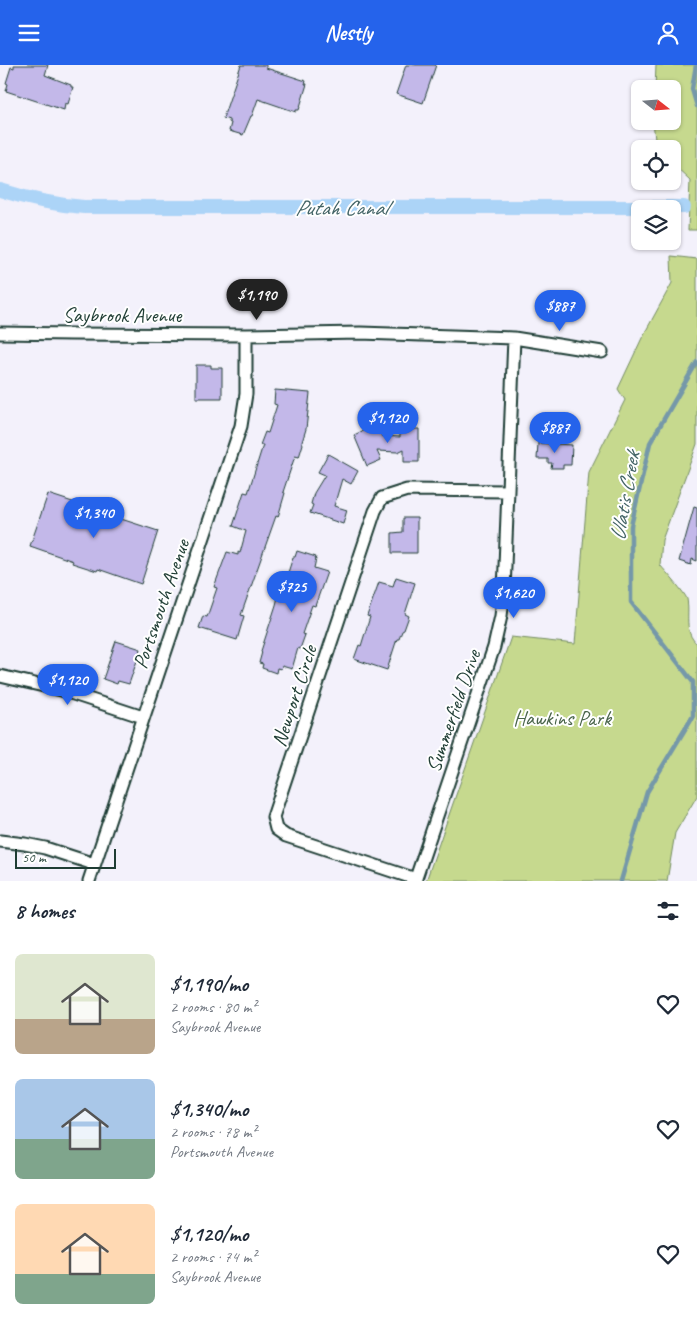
<!DOCTYPE html>
<html lang="en">
<head>
<meta charset="utf-8">
<style>
  :root { --surface:#fff; --page:#f6f6f7; --text:#1f2937; --muted:#747a83; --accent:#2563eb }
  body { margin:0; font-family:Caveat,sans-serif; background:var(--page); color:var(--text); height:100vh; display:flex; flex-direction:column; font-size:19px; white-space:nowrap }
  * { box-sizing:border-box; margin:0 }
  p { font-size:16px; color:var(--muted) }
  .icon { flex:none; width:28px; height:28px; fill:none; stroke:currentColor; stroke-width:2; stroke-linecap:round; stroke-linejoin:round }
  .map { position:relative; height:816px; overflow:hidden }
  .sheet { display:flex; flex-direction:column; background:var(--surface); flex:1 }
  .sheet>* { flex:none }
  .needle { width:32px; rotate:107deg }
  .fabs { position:absolute; left:631px; top:15px; display:grid; gap:10px }
  .fabs a { display:grid; place-items:center; width:50px; height:50px; border-radius:8px; background:var(--surface); box-shadow:0 1px 4px #0004; font-size:25px }
  .scale { position:absolute; left:15px; bottom:12px; width:101px; box-sizing:border-box; padding-left:5px; border:2px solid #1f3d34; border-top:0; font-size:14px; line-height:18px; white-space:nowrap; color:#1f3d34; -webkit-text-stroke:4px #fff; paint-order:stroke }
  .price { position:absolute; translate:-50% -42px; padding:0 11px; border-radius:18px; background:var(--accent); color:#fff; font-size:16px; line-height:32px; filter:drop-shadow(0 1px 2px #0008) }
  .price::after { content:''; position:absolute; left:50%; top:30px; width:15px; height:11px; margin-left:-8px; background:inherit; clip-path:polygon(0 0,100% 0,50% 100%) }
  .price.selected { background:#222; color:#fff }
  ul { padding:0; list-style:none }
  li { display:flex; align-items:center; gap:15px; height:125px; padding:0 15px }
  li span { display:grid; place-items:center; flex:none; width:140px; height:100px; border-radius:8px; color:#555 }
  li>.icon { margin-inline-start:auto }
  span .icon { width:60px; height:60px; fill:#fffc; stroke-width:1 }
  li b { font-size:21px }
  h2 { display:flex; justify-content:space-between; align-items:center; height:60px; padding:0 15px; font-size:21px }
  header { display:flex; justify-content:space-between; align-items:center; height:65px; padding:0 15px; background:var(--accent); color:#fff; font-size:22px; font-weight:600 }
  .map>svg:first-child { display:block }
  .green { fill:#c6d98e; stroke:#728b61 }
  .lines { fill:none; stroke-linecap:round; stroke-linejoin:round }
  .stream { stroke:#7498a9; stroke-width:4.5 }
  .canal { stroke:#acd4f7; stroke-width:14 }
  .building { fill:#c3b8e9; stroke:#1f3d34 }
  .street-casing { stroke:#1f3d34; stroke-width:15 }
  .street { stroke:#fff; stroke-width:11 }
  .labels { text-anchor:middle; stroke-width:4; stroke-linejoin:round; paint-order:stroke }
  .street-label { font-size:21px; fill:#1f3d34; stroke:#fff }
  .park-label { font-size:21px; fill:#49644a; stroke:#fff }
  .water-label { font-size:22px; font-style:italic; fill:#426365; stroke:#fff }
</style>
</head>
<body>
<header><svg class="icon" aria-label="menu" viewBox="0 0 24 24"><path d="M4 6h16M4 12h16M4 18h16"/></svg>Nestly<svg class="icon" aria-label="person" viewBox="0 0 24 24"><circle cx="12" cy="8" r="4"/><path d="M4 21q1-7 8-7t8 7"/></svg></header>
<div class="map">
<svg width="697" height="816" viewBox="0 0 697 816">
  <rect width="100%" height="100%" fill="#f3f1fb"/>
  <filter id="ink" filterUnits="userSpaceOnUse"><feTurbulence type="fractalNoise" baseFrequency=".02" numOctaves="2"/><feDisplacementMap in="SourceGraphic" scale="10" xChannelSelector="R" yChannelSelector="G"/><feConvolveMatrix kernelMatrix="1 2 1 2 8 2 1 2 1" color-interpolation-filters="sRGB"/></filter>
  <g filter="url(#ink)">
    <!-- green -->
    <path class="green" d="M 656,0 L 697,0 L 697,165 L 688,165 L 690,115 L 673,99 L 672,84 L 656,84 L 653,56 L 672,56 L 672,24 L 655,24 Z
      M 671,191 L 697,194 L 697,379 L 662,475 L 660,500 C 666,507 685,528 687,534 C 690,550 683,566 697,579 L 697,731 L 675,768 L 667,816 L 426,816 L 511,572 L 575,579 L 589,407 L 625,335 L 618,324 L 642,273 L 672,218 Z"/>
    <g class="lines">
      <!-- stream -->
      <path class="stream" d="M 696,0 L 692,24 L 697,41
        M 621,816 L 647,727 L 693,651 L 693,617 L 631,537 L 631,461 L 650,378 L 697,297"/>
      <!-- canal -->
      <path class="canal" d="M 0,125 C 28,134 55,140 84,142 L 684,142"/>
    </g>
    <!-- building -->
    <path class="building" d="M 14,0 L 48,0 L 45,10 L 71,20 L 71,22 L 73,22 L 68,39 L 65,38 L 64,45 L 6,26 L 8,19 L 6,18 L 11,2 L 14,3 Z
      M 241,0 L 266,0 L 266,3 L 306,16 L 305,19 L 307,19 L 299,45 L 296,45 L 296,47 L 258,34 L 252,51 L 251,51 L 243,70 L 229,66 L 231,58 L 229,57 L 229,55 L 223,53 Z
      M 406,0 L 436,0 L 423,38 L 396,29 Z
      M 196,300 L 211,300 L 211,303 L 222,303 L 222,333 L 196,333 Z
      M 275,325 L 310,328 L 306,364 L 302,377 L 303,379 L 299,392 L 295,391 L 283,427 L 285,428 L 278,452 L 276,451 L 241,550 L 244,551 L 237,575 L 199,563 L 203,551 L 207,552 L 217,523 L 214,522 L 227,487 L 238,490 L 238,487 L 240,488 L 246,466 L 233,461 L 244,427 L 248,428 L 263,380 L 260,380 L 265,367 L 268,368 L 277,340 L 274,339 Z
      M 377,359 L 382,371 L 400,372 L 400,364 L 419,364 L 419,397 L 404,397 L 404,384 L 398,387 L 377,386 L 381,395 L 367,401 L 354,370 Z
      M 538,378 L 572,380 L 571,400 L 563,400 L 563,403 L 551,403 L 552,398 L 548,398 L 548,394 L 537,394 Z
      M 328,389 L 358,406 L 351,419 L 342,414 L 334,441 L 347,445 L 343,459 L 310,448 L 313,440 L 311,439 L 314,428 L 325,410 L 318,407 Z
      M 48,429 L 91,443 L 91,441 L 116,449 L 115,452 L 158,466 L 141,519 L 98,504 L 97,506 L 72,498 L 73,496 L 30,481 Z
      M 694,442 L 697,443 L 697,496 L 692,494 L 691,500 L 679,496 Z
      M 403,453 L 417,453 L 417,488 L 392,488 L 392,468 L 403,467 Z
      M 297,486 L 316,492 L 315,494 L 316,494 L 314,503 L 327,507 L 315,541 L 312,540 L 302,569 L 305,570 L 300,584 L 298,583 L 292,604 L 282,601 L 281,604 L 277,603 L 276,608 L 262,603 L 263,599 L 259,598 L 262,587 L 261,586 L 276,540 L 278,532 L 277,529 L 281,516 L 285,517 L 293,492 L 295,492 Z
      M 396,512 L 415,518 L 405,549 L 409,551 L 404,565 L 402,566 L 399,574 L 397,574 L 387,605 L 354,594 L 359,580 L 361,581 L 370,552 L 367,551 L 379,517 L 393,521 Z
      M 116,576 L 141,584 L 129,619 L 118,616 L 117,619 L 103,614 Z"/>
    <g class="lines">
      <!-- street casing -->
      <g class="street-casing">
        <path id="street" d="M 0,268 L 72,269 L 246,270 L 360,268 L 514,273 L 602,287
          M 0,611 L 61,625 L 143,652
          M 0,776 L 25,779 L 45,783 L 94,799
          M 416,814 L 286,771 L 276,764 L 273,752 L 375,446 L 382,433 L 407,425 L 508,426
          M 89,816 L 241,361 L 246,329 L 246,270
          M 415,816 L 494,582 L 501,551 L 504,526 L 514,273"/>
      </g>
      <!-- street -->
      <use href="#street" class="street"/>
    </g>
  </g>
  <g class="labels">
    <!-- street labels -->
    <g class="street-label">
      <text x="122" y="257">Saybrook Avenue</text>
      <text transform="translate(161 539) rotate(-71)" y="7">Portsmouth Avenue</text>
      <text transform="translate(294 631) rotate(-72)" y="7">Newport Circle</text>
      <text transform="translate(453 646) rotate(-71)" y="7">Summerfield Drive</text>
    </g>
    <!-- park labels -->
    <g class="park-label">
      <text x="562" y="660">Hawkins Park</text>
    </g>
    <!-- water labels -->
    <g class="water-label">
      <text x="341" y="150">Putah Canal</text>
      <text transform="translate(624 431) rotate(-80)" y="8">Ulatis Creek</text>
    </g>
  </g>
</svg>
<div class="fabs">
<a><svg class="needle" viewBox="-14 -14 28 28"><path d="M0-13l5 13h-10z" fill="#e53935"/><path d="M0 13l5-13h-10z" fill="#747a83"/></svg></a>
<a><svg class="icon" aria-label="locate" viewBox="0 0 24 24"><circle cx="12" cy="12" r="6"/><path d="M12 2v4M12 18v4M2 12h4M18 12h4"/></svg></a>
<a><svg class="icon" aria-label="layers" viewBox="0 0 24 24"><path d="M12 4l9 5-9 5-9-5zM3 14l9 5 9-5"/></svg></a>
</div>
<div class="scale">50 m</div>
<b class="price selected" style="left:257px;top:256px">$1,190</b>
<b class="price" style="left:560px;top:267px">$887</b>
<b class="price" style="left:388px;top:379px">$1,120</b>
<b class="price" style="left:555px;top:389px">$887</b>
<b class="price" style="left:94px;top:474px">$1,340</b>
<b class="price" style="left:292px;top:548px">$725</b>
<b class="price" style="left:514px;top:554px">$1,620</b>
<b class="price" style="left:68px;top:641px">$1,120</b>
</div>
<section class="sheet">
<h2>8 homes<svg class="icon" aria-label="filters" viewBox="0 0 24 24"><path d="M4 7h16M4 17h16"/><circle cx="9" cy="7" r="2"/><circle cx="15" cy="17" r="2"/></svg></h2>
<ul>
<li><span style="background:linear-gradient(#dfe7d0 65%,#b9a48a 0)"><svg class="icon" aria-label="home" viewBox="0 0 24 24"><path d="M3 11l9-7 9 7M6 9v11h12V9"/></svg></span><div><b>$1,190/mo</b><p>2 rooms · 80 m²</p><p>Saybrook Avenue</p></div><svg class="icon" aria-label="heart" viewBox="0 0 24 24"><path d="M12 20l-8-8c-3-5 5-10 8-4 3-6 11-1 8 4z"/></svg></li>
<li><span style="background:linear-gradient(#a9c7e8 60%,#7fa58c 0)"><svg class="icon" aria-label="home" viewBox="0 0 24 24"><path d="M3 11l9-7 9 7M6 9v11h12V9"/></svg></span><div><b>$1,340/mo</b><p>2 rooms · 78 m²</p><p>Portsmouth Avenue</p></div><svg class="icon" aria-label="heart" viewBox="0 0 24 24"><path d="M12 20l-8-8c-3-5 5-10 8-4 3-6 11-1 8 4z"/></svg></li>
<li><span style="background:linear-gradient(#ffd9b3 70%,#7fa58c 0)"><svg class="icon" aria-label="home" viewBox="0 0 24 24"><path d="M3 11l9-7 9 7M6 9v11h12V9"/></svg></span><div><b>$1,120/mo</b><p>2 rooms · 74 m²</p><p>Saybrook Avenue</p></div><svg class="icon" aria-label="heart" viewBox="0 0 24 24"><path d="M12 20l-8-8c-3-5 5-10 8-4 3-6 11-1 8 4z"/></svg></li>
</ul>
</section>
</body>
</html>
